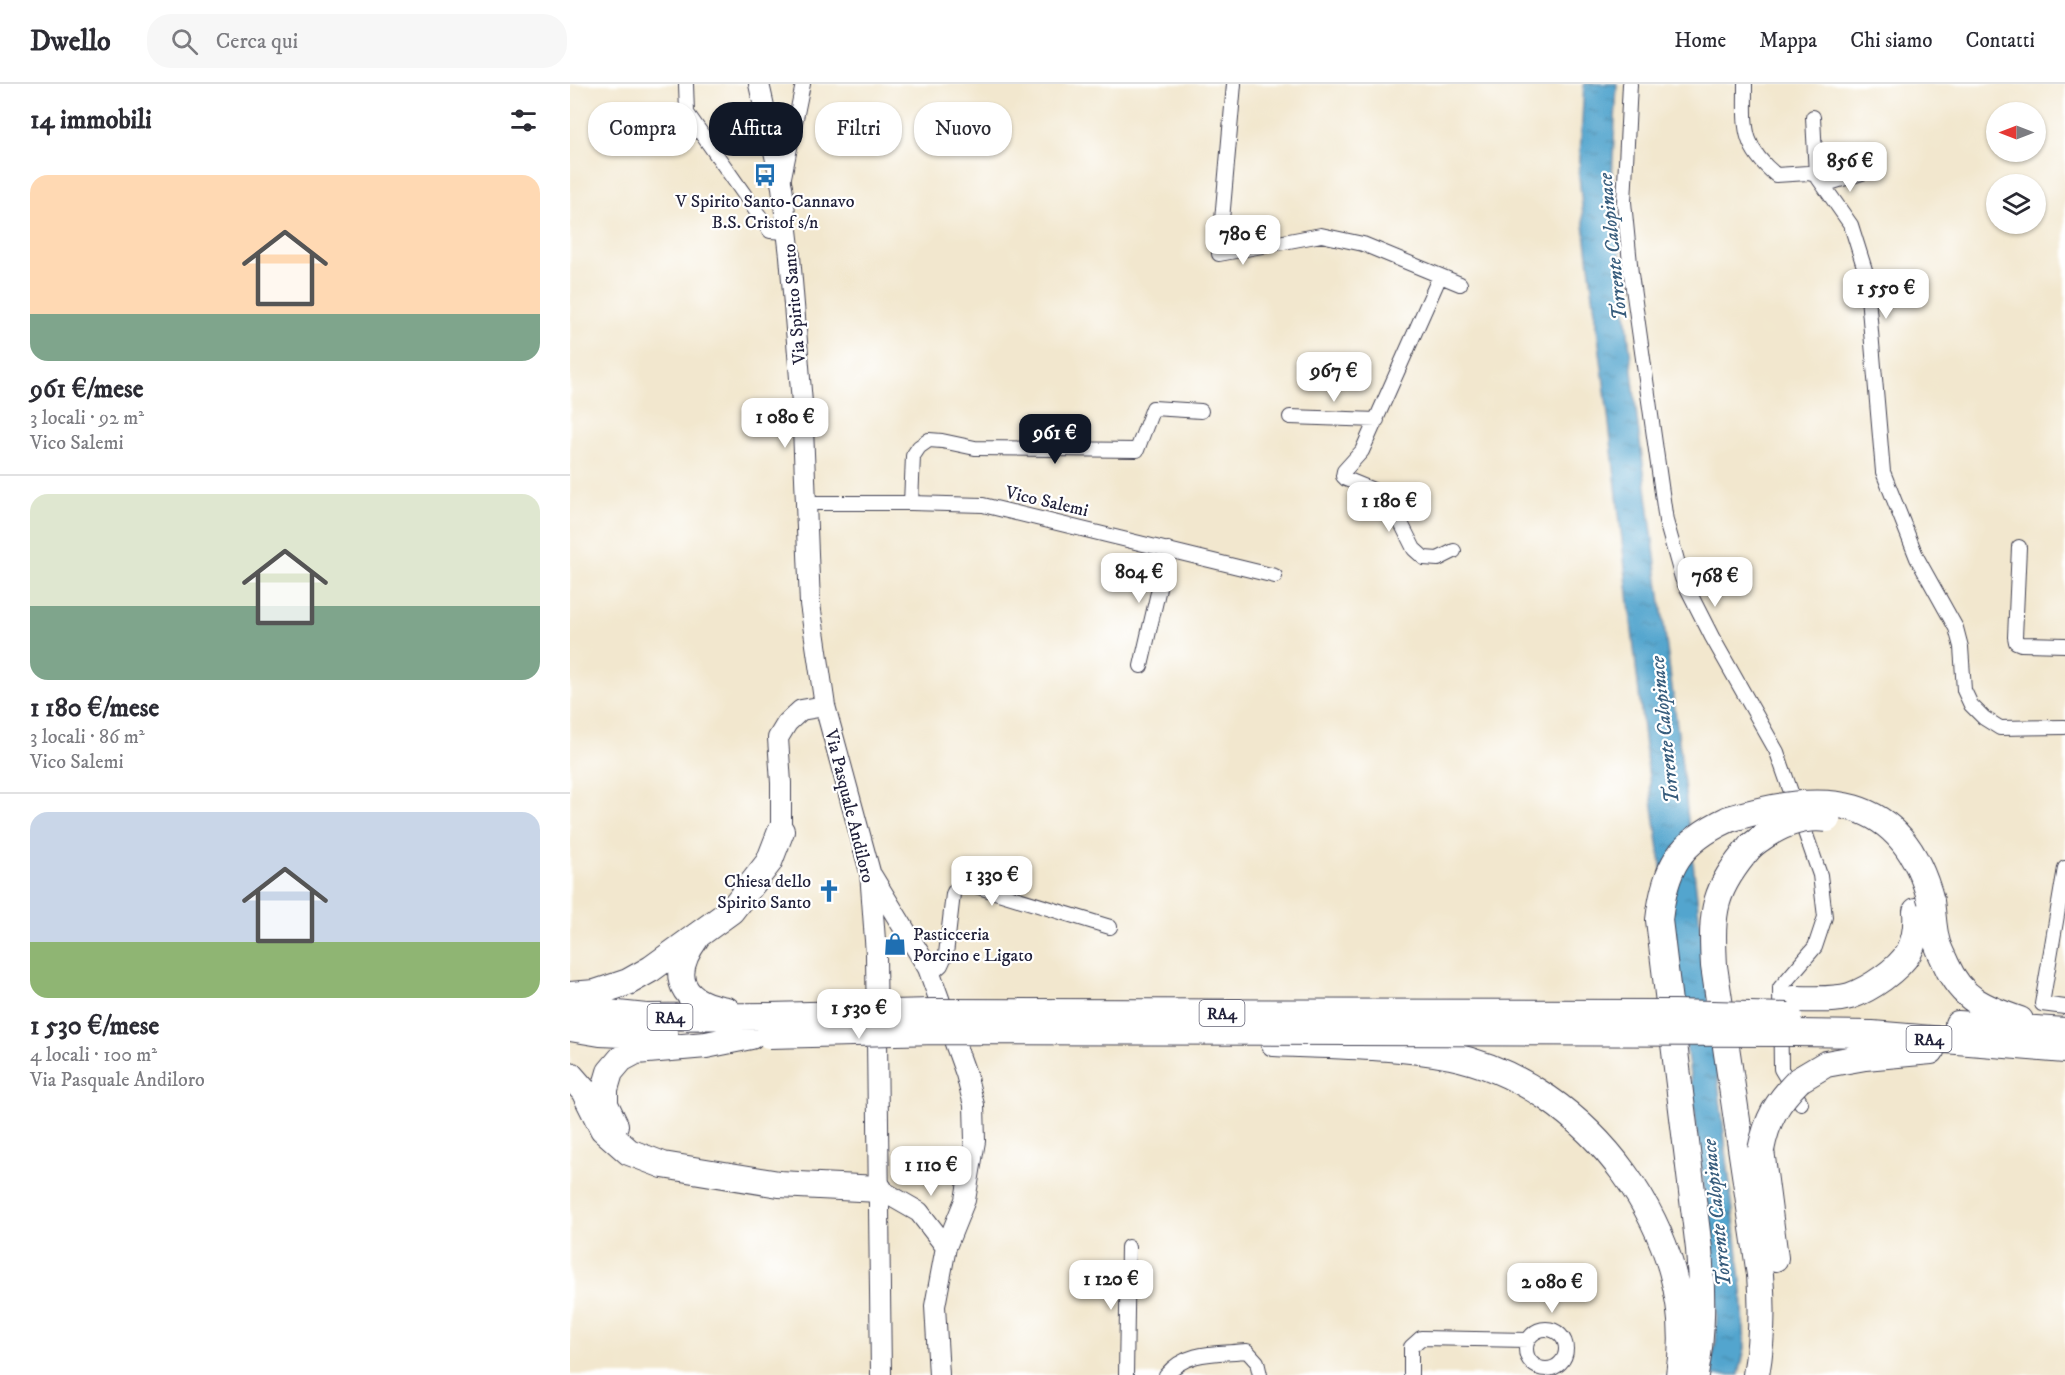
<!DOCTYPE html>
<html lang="it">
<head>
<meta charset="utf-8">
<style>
  :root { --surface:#fff; --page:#f7f7f7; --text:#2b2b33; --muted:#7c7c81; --line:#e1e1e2; --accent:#111827 }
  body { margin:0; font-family:"IM FELL DW Pica",serif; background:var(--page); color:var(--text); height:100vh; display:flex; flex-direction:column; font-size:22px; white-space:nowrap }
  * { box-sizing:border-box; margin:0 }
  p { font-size:20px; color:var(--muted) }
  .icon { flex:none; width:33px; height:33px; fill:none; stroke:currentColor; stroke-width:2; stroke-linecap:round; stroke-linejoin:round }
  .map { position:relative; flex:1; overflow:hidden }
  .sheet { display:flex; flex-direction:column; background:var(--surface); width:570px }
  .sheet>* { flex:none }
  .hud { position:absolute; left:18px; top:18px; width:570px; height:54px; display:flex; gap:12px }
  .needle { width:39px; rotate:270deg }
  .buttons { position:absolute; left:1416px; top:18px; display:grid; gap:12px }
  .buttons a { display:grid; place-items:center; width:60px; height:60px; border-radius:50%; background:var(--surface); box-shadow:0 2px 4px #0004; font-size:30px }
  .price { position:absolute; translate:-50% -51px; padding:0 14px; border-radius:12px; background:#fff; color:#222; font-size:20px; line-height:39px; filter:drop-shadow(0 2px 3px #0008) }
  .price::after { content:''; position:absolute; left:50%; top:36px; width:18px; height:14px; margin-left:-9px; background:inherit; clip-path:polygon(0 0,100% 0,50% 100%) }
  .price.current { background:var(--accent); color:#fff }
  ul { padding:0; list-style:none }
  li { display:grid; align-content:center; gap:12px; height:318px; padding:0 30px }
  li+li { border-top:2px solid var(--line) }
  li span { display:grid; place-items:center; height:186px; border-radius:18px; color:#555 }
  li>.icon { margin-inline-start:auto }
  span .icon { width:108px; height:108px; fill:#fffc; stroke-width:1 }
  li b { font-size:26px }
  h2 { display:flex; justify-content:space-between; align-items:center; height:72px; padding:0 30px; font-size:26px }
  .pill { padding:0 21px; border-radius:24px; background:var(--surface); box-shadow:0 2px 4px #0004; font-size:21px; line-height:54px }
  .pill.current { background:var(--accent); color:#fff }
  header { display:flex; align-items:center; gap:36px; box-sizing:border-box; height:84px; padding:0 30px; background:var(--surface); border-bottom:2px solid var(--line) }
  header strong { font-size:28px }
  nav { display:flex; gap:33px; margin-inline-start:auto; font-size:21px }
  .search { width:420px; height:54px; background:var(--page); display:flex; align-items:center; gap:15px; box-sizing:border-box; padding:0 21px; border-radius:24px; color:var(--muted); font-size:22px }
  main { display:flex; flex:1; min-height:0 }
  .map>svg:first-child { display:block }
  .water { fill:url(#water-ripples); stroke:#3a6484; stroke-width:1.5 }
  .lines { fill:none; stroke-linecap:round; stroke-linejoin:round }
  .street-casing { stroke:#414051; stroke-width:16 }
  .secondary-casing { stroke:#414051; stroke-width:22 }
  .highway-casing { stroke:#414051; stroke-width:28 }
  .street { stroke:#fff; stroke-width:14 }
  .secondary { stroke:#fff; stroke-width:20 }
  .highway { stroke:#fff; stroke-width:26 }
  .highway-bridge-casing { stroke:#414051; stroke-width:28; stroke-linecap:butt }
  .highway-bridge { stroke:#fff; stroke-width:26 }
  .labels { text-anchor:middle; stroke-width:4.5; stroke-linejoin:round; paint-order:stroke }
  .shield { fill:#fff; stroke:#646476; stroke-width:1.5 }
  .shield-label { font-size:16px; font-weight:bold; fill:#22223b }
  .poi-label { font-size:18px; fill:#22223b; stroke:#fff }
  .street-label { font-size:18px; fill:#22223b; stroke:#fff }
  .water-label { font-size:20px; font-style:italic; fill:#385d7d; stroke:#fff }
</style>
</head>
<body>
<header>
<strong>Dwello</strong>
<div class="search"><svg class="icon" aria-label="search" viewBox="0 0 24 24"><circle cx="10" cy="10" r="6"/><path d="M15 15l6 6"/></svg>Cerca qui</div>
<nav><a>Home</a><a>Mappa</a><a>Chi siamo</a><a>Contatti</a></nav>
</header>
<main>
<section class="sheet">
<h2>14 immobili<svg class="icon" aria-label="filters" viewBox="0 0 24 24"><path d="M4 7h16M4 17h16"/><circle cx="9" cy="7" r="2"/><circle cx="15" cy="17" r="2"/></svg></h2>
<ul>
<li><span style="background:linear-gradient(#ffd9b3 75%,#7fa58c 0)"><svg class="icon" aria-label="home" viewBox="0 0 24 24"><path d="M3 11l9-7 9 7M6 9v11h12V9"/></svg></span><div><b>961 €/mese</b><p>3 locali · 92 m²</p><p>Vico Salemi</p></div></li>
<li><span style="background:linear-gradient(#dfe7d0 60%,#7fa58c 0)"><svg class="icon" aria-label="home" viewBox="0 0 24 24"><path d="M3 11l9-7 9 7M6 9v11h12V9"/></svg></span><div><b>1 180 €/mese</b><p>3 locali · 86 m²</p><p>Vico Salemi</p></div></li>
<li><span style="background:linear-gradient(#c9d6e8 70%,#8fb573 0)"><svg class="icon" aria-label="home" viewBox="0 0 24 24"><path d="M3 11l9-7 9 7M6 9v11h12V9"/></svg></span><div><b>1 530 €/mese</b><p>4 locali · 100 m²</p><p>Via Pasquale Andiloro</p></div></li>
</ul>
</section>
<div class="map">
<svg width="1495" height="1291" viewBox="0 0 1495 1291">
  <defs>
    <pattern id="water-ripples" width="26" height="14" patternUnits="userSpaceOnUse" patternTransform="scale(1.5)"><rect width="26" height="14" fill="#53a5ce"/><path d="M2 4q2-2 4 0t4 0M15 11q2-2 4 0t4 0" fill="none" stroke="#4486a8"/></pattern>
  </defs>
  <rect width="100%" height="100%" fill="#fff"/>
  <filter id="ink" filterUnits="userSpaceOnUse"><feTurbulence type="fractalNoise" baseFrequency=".0167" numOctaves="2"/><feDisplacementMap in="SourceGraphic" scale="12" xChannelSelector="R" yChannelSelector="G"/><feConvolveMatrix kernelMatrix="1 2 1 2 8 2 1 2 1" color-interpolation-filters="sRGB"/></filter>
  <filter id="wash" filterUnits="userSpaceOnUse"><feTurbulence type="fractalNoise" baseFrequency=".008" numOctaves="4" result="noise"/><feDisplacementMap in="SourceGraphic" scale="24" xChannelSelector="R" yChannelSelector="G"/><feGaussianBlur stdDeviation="1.35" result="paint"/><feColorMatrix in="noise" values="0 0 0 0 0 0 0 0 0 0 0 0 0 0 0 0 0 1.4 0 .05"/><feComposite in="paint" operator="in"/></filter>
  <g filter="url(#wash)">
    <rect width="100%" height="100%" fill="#f2e7ce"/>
    <!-- water -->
    <path class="water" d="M 1014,0 L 1047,0 L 1042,93 L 1067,334 L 1110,665 L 1172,1206 L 1175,1264 L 1169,1291 L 1138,1291 L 1146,1257 L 1147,1211 L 1120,991 L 1076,672 L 1039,339 L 1013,132 L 1009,91 Z"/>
  </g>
  <g filter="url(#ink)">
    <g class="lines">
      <!-- street casing -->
      <g class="street-casing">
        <path id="street" d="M 116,0 L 117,29 L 200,147 L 217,148
          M 664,0 L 649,170 L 751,151 L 793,160 L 890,200
          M 1060,0 L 1054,118 L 1061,190 L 1096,437 L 1112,494 L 1142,553 L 1207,668 L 1250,791 L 1255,833 L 1245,863 L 1210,904 L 1211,985 L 1231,1019
          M 1175,0 C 1175,42 1171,62 1206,91 L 1238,89 L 1246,91 L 1281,141 L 1296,189 L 1313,388 L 1347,474 L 1386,544 L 1391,563 L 1394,606 L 1401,621 L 1414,634 L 1430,644 L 1495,643
          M 1243,33 L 1246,91
          M 213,98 L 233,0
          M 1253,101 L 1298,87
          M 870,192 L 792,367 L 774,387 L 773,392 L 776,395 L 803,406 L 820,429 L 831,439 L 844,465 L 854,474 L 868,475 L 884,467
          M 720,333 L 807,336
          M 236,419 L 341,419 L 413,421 L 705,492
          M 341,419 L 343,372 L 349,363 L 359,356 L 372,357 L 405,364 L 567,366 L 583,324 L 631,327
          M 1449,463 L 1445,553 L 1446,558 L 1451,560 L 1495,561
          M 571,582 L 598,465
          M 1495,784 L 1472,920 L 1495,923
          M 360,891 L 371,881 L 376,870 L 383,810 C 387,802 389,800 399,800 L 540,843
          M956 1265a20 20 0 1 1 40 0a20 20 0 1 1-40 0Z
          M 556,1291 L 558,1163
          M 596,1291 C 617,1266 647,1270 677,1267 L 687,1278 L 690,1291
          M 841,1291 L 841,1263 L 851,1254 L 958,1256"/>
      </g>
      <!-- secondary casing -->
      <g class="secondary-casing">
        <path id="secondary" d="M 189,0 L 212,103 L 220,172 L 232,319 L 240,520 L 255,622 L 300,788 L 306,870 L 311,1291
          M 211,747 L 211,699 L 208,654 L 217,639 L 231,626 L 255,622
          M 302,792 L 358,884 L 396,990 L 404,1021 L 405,1057 L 395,1116 L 376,1163 L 365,1222 L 369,1291
          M 309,1105 L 349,1128 L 376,1163"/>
      </g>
      <!-- highway casing -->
      <g class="highway-casing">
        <path id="highway" d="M 1181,762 C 1143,806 1141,826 1144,882 L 1190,1191 C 1193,1226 1192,1257 1186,1291
          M 1361,817 C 1363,831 1363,845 1367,859 C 1369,866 1373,873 1376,880 C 1392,916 1415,924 1450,936
          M 126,854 C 98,893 111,919 157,926
          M 0,911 L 25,909 L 58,898 L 81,885 L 161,827 L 199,778 L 211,747
          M 1224,915 C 1243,915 1262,917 1280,912 C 1300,905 1328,886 1339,868 C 1345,856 1347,840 1346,827
          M 0,925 L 76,933 L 199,932
          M 1388,940 L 1495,947
          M 0,944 L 30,949 L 95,952
          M 1224,949 L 1302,950 L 1495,966
          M 704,959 C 763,962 824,961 881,972 C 1018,1000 1131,1152 1109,1291
          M 0,991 L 14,1007 L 33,1045 L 59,1068 L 93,1081 L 209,1100 L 309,1105
          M 1229,996 L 1256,980 L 1295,973 L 1361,967
          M 45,1041 L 35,1020 L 35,1005 L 40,988 L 51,975 L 66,967 L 136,961 L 181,952
          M 1191,1066 L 1205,1174
          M 1125,1291 C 1133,1249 1132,1208 1129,1165 L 1089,836 C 1095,783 1109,758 1159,735"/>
      </g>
      <!-- street -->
      <use href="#street" class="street"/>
      <!-- secondary -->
      <use href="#secondary" class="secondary"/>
      <!-- highway -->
      <use href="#highway" class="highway"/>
      <!-- highway-bridge casing -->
      <g class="highway-bridge-casing">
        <path id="highway-bridge" d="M 1159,735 C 1252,707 1332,707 1361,817
          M 1181,762 C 1202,745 1229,731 1257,735
          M 199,932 L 362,928 L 1105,929 L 1219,932
          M 199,951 L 368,947 L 1224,949
          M 1191,1066 C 1197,1035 1207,1018 1229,996"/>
      </g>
      <!-- highway-bridge -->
      <use href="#highway-bridge" class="highway-bridge"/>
    </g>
  </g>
  <!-- icons -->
  <defs>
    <g id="bus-bare" transform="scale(1.8)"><path d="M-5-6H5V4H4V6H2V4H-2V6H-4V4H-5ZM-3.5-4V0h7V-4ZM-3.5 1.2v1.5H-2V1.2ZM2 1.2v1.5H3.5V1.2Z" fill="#1f6fb2" stroke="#fff" stroke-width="2.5" paint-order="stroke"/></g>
    <g id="church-bare" transform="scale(1.8)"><path d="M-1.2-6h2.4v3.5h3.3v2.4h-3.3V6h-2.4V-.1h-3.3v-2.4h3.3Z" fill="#1f6fb2" stroke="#fff" stroke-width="2.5" paint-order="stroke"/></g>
    <g id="shop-bare" transform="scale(1.8)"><path d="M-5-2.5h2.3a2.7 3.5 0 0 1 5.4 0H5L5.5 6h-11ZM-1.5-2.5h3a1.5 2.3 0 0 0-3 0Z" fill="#1f6fb2" stroke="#fff" stroke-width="2.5" paint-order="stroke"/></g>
  </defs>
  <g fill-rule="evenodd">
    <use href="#bus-bare" x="195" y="91"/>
    <use href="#church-bare" x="259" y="807"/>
    <use href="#shop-bare" x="325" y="860"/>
  </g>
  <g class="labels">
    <!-- shield labels -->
    <g class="shield">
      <rect x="629.5" y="916" width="45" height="26" rx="4.5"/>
      <rect x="77.5" y="920" width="45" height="26" rx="4.5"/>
      <rect x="1336.5" y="942" width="45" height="26" rx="4.5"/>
    </g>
    <g class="shield-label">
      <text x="652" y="935">RA4</text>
      <text x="100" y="939">RA4</text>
      <text x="1359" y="961">RA4</text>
    </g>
    <!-- poi labels -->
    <g class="poi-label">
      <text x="195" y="123">V Spirito Santo-Cannavo<tspan x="195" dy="21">B.S. Cristof s/n</tspan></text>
      <text x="241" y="803" text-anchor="end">Chiesa dello<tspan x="241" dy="21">Spirito Santo</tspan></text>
      <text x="343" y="856" text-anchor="start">Pasticceria<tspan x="343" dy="21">Porcino e Ligato</tspan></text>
    </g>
    <!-- street labels -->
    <g class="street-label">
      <text transform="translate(224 220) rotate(-95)" y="6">Via Spirito Santo</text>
      <text transform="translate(477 417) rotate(13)" y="6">Vico Salemi</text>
      <text transform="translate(280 722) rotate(76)" y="6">Via Pasquale Andiloro</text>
    </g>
    <!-- water labels -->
    <g class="water-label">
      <text transform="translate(1042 163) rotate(-96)" y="7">Torrente Calopinace</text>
      <text transform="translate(1094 646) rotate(-96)" y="7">Torrente Calopinace</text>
      <text transform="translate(1146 1129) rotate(-96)" y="7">Torrente Calopinace</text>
    </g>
  </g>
</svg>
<div class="buttons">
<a><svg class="needle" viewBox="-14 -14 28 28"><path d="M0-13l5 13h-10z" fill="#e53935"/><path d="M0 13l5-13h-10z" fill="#7c7c81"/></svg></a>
<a><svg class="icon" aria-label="layers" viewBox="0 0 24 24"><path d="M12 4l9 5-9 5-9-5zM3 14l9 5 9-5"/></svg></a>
</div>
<b class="price" style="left:1280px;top:109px">856 €</b>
<b class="price" style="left:673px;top:182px">780 €</b>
<b class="price" style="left:1316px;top:236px">1 550 €</b>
<b class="price" style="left:764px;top:319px">967 €</b>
<b class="price" style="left:215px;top:365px">1 080 €</b>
<b class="price current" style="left:485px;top:381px">961 €</b>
<b class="price" style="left:819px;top:449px">1 180 €</b>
<b class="price" style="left:569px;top:520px">804 €</b>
<b class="price" style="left:1145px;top:524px">768 €</b>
<b class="price" style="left:422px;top:823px">1 330 €</b>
<b class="price" style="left:289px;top:956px">1 530 €</b>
<b class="price" style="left:361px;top:1113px">1 110 €</b>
<b class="price" style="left:541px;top:1227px">1 120 €</b>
<b class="price" style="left:982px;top:1230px">2 080 €</b>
<div class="hud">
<a class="pill">Compra</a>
<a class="pill current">Affitta</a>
<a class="pill">Filtri</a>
<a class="pill">Nuovo</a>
</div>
</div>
</main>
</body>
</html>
